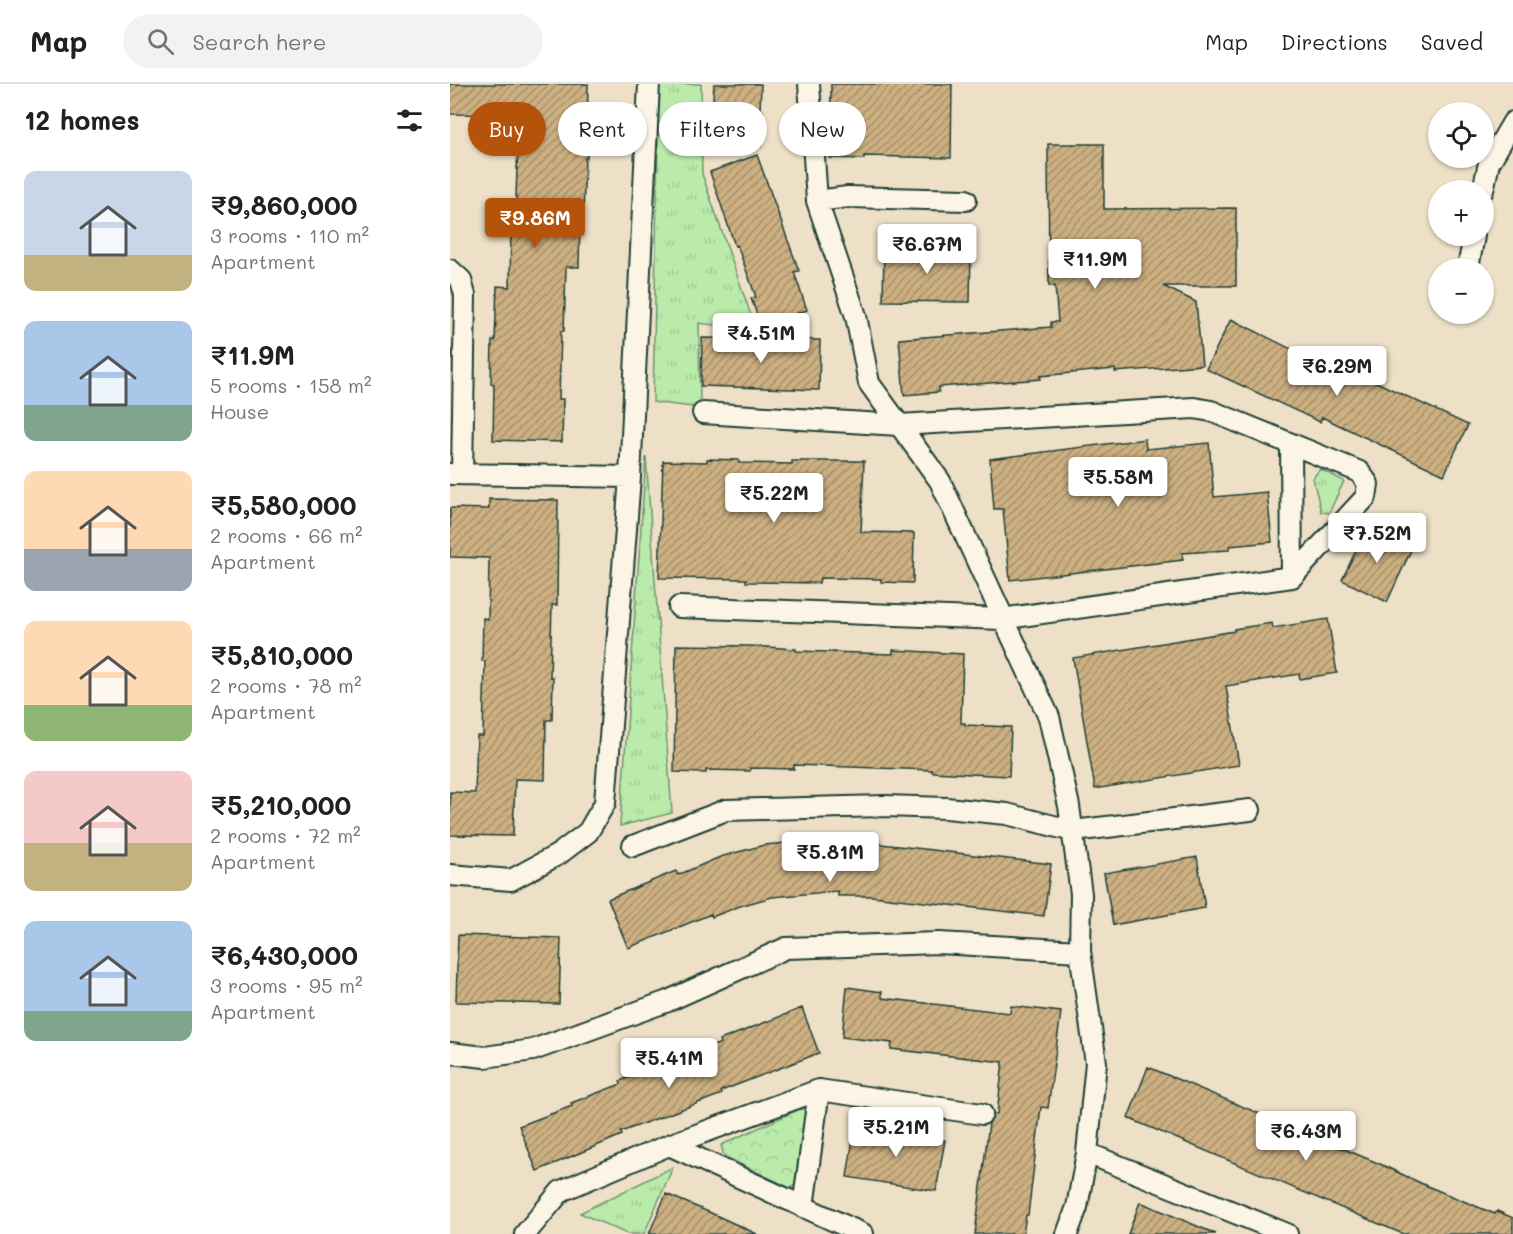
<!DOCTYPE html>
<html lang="en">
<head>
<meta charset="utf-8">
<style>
  :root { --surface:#fff; --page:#f2f2f2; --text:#202124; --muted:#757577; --line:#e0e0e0; --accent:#b45309 }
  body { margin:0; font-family:Mali,sans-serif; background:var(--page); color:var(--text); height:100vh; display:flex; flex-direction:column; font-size:22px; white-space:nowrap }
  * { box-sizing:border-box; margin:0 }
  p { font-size:20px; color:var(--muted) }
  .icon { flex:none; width:33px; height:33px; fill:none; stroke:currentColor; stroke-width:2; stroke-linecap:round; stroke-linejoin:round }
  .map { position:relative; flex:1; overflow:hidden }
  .drawer { display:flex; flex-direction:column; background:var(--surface); width:450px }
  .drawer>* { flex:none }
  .guide { position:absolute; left:18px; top:18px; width:570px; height:54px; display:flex; gap:12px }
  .buttons { position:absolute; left:978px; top:18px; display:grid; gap:12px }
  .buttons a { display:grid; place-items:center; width:66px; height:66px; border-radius:50%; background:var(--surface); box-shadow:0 2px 4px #0004; font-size:30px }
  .price { position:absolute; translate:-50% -51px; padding:0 14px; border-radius:6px; background:#fff; color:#222; font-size:20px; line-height:39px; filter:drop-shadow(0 2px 3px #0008) }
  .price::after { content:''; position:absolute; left:50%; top:36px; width:18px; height:14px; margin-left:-9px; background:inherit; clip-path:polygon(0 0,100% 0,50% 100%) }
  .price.current { background:var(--accent); color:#fff }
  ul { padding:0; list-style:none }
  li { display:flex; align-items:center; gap:18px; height:150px; padding:0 24px }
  li span { display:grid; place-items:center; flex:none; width:168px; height:120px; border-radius:12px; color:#555 }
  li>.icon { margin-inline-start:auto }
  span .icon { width:72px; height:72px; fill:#fffc; stroke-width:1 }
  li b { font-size:26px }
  h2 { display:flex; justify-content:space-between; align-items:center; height:72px; padding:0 24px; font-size:26px }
  .tag { padding:0 21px; border-radius:27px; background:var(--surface); box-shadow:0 2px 4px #0004; font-size:21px; line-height:54px }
  .tag.current { background:var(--accent); color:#fff }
  header { display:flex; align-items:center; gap:36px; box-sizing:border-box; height:84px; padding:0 30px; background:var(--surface); border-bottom:2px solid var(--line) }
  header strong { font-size:28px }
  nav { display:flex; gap:33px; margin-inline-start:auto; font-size:21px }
  .search { width:420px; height:54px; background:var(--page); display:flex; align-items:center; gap:15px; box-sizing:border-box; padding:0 21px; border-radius:33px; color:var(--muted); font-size:22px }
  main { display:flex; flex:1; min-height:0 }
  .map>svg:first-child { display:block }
  .grass { fill:url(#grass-tufts); stroke:#6c9470; stroke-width:1.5 }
  .park { fill:url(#park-crowns); stroke:#6c9470; stroke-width:1.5 }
  .building { fill:url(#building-hatch); stroke:#1f3d34; stroke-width:1.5 }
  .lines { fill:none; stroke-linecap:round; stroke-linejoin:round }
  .minor-casing { stroke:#1f3d34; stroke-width:24 }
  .minor { stroke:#fcf5e5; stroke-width:20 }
</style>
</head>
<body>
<header>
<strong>Map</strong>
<div class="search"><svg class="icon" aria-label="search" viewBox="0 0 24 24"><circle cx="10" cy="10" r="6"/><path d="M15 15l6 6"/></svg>Search here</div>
<nav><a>Map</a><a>Directions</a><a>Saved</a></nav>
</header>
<main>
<section class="drawer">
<h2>12 homes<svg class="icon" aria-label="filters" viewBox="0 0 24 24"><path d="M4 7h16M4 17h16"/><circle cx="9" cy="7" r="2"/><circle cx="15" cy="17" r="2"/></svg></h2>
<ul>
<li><span style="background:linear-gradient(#c9d6e8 70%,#c2b280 0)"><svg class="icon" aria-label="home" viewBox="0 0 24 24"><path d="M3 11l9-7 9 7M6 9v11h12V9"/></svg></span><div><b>₹9,860,000</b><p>3 rooms · 110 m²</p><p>Apartment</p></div></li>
<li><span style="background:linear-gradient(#a9c7e8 70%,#7fa58c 0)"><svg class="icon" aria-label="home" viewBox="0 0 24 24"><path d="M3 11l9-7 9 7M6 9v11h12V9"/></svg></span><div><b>₹11.9M</b><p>5 rooms · 158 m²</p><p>House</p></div></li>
<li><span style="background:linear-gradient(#ffd9b3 65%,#9aa5b1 0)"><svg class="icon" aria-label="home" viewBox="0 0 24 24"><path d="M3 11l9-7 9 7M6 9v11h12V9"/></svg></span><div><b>₹5,580,000</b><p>2 rooms · 66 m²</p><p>Apartment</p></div></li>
<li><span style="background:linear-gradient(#ffd9b3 70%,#8fb573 0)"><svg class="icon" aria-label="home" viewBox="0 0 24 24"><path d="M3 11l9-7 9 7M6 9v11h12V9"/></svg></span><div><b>₹5,810,000</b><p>2 rooms · 78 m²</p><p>Apartment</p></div></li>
<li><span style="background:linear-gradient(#f6c9c9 60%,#c2b280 0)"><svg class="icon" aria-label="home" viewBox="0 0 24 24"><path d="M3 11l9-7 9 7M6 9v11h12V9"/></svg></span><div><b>₹5,210,000</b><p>2 rooms · 72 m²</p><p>Apartment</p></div></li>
<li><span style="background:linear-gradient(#a9c7e8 75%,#7fa58c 0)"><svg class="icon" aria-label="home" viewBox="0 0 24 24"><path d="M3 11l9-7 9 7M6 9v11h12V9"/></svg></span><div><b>₹6,430,000</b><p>3 rooms · 95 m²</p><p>Apartment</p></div></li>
</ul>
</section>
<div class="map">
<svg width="1063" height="1150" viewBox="0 0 1063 1150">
  <defs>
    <pattern id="grass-tufts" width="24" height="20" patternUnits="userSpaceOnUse" patternTransform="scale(1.5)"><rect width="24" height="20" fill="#baebab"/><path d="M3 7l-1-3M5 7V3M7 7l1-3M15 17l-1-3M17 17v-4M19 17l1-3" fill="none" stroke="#9fca94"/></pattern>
    <pattern id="park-crowns" width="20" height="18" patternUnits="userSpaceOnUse" patternTransform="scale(1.5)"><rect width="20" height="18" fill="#baebab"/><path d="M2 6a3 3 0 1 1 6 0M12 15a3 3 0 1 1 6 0" fill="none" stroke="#9fca94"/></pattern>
    <pattern id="building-hatch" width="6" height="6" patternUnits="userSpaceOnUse" patternTransform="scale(1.5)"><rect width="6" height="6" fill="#cdb082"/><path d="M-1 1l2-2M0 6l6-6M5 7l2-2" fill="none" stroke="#a6906b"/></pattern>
  </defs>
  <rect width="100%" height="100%" fill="#eee0c7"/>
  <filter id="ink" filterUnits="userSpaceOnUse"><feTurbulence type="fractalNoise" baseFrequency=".0167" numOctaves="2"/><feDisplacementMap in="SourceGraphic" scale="12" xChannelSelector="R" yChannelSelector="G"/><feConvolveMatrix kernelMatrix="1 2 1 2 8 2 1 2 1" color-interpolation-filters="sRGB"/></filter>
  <g filter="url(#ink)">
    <!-- grass -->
    <path class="grass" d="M 209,0 L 251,0 L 252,90 L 306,246 L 249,239 L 250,324 L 203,318 Z
      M 196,373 L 222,729 L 170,742 Z
      M 870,385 L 894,397 L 879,429 L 871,428 L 863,394 Z
      M 223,1083 L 194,1150 L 177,1150 L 130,1129 Z"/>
    <!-- park -->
    <path class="park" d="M 350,1025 L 361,1027 L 348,1100 L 340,1104 L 274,1072 L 271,1061 Z"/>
    <!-- building -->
    <path class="building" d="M 0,0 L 138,0 L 137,74 L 135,74 L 133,133 L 130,133 L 129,183 L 116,183 L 114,247 L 111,247 L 109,315 L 113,315 L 112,358 L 43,356 L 44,300 L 41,300 L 42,257 L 45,257 L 47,202 L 60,203 L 61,139 L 65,139 L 69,31 L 0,30 Z
      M 264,0 L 311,0 L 310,27 L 313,27 L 311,62 L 260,59 Z
      M 381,0 L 502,0 L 501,74 L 414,72 L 414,75 L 380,74 Z
      M 598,60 L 654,60 L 654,125 L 786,124 L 786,202 L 713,202 L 746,218 L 752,281 L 665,288 L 665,285 L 590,292 L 591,295 L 489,303 L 489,308 L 454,311 L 449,255 L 601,243 L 601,238 L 608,238 L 605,202 L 599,202 Z
      M 307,71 L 349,187 L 344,188 L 357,226 L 311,242 L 301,214 L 306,213 L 287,161 L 285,162 L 260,88 Z
      M 487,162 L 521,163 L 520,218 L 433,217 L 434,164 L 487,166 Z
      M 781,235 L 861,275 L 862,273 L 903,292 L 905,288 L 1018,341 L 994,391 L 872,333 L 870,338 L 756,285 Z
      M 252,254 L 370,256 L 369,306 L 251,302 Z
      M 695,355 L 696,365 L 759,359 L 764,413 L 817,408 L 822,458 L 779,462 L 779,466 L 732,469 L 733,476 L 560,496 L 553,425 L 544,425 L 540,375 Z
      M 257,375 L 289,376 L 289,379 L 342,380 L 342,377 L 414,377 L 411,448 L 464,449 L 463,499 L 431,498 L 431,495 L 370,494 L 369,499 L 296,498 L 296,495 L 209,494 L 213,377 L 257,378 Z
      M 39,415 L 108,416 L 107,521 L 102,521 L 100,593 L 103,593 L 102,636 L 96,636 L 95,696 L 65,695 L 63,752 L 0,751 L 0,708 L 25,709 L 27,652 L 33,652 L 35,577 L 32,577 L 33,534 L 38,535 L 39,474 L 0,473 L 0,424 L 39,425 Z
      M 917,443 L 962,464 L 937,518 L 892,496 Z
      M 878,535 L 887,589 L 850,595 L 849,590 L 776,602 L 789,681 L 645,705 L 623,574 L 784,547 L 784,545 L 822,539 L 823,544 Z
      M 226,561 L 300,562 L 346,565 L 346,567 L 443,570 L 443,566 L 513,570 L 511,639 L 515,639 L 515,641 L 561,643 L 559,692 L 482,688 L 482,686 L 344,681 L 344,685 L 300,684 L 300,687 L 256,686 L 256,689 L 224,688 Z
      M 370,756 L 371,759 L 423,759 L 601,780 L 594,832 L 422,812 L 388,812 L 388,807 L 322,813 L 290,822 L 262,833 L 261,830 L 178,864 L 158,815 L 226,787 L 228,791 L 270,773 L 314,761 Z
      M 747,773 L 755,824 L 663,841 L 654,789 Z
      M 8,851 L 111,854 L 109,920 L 6,918 Z
      M 397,903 L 432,908 L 432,914 L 560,929 L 561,922 L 611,928 L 598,1024 L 591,1023 L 578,1131 L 576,1131 L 573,1150 L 525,1150 L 539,1039 L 544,1030 L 547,1030 L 553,978 L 441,965 L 442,959 L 392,953 Z
      M 352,924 L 369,969 L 271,1007 L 272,1010 L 171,1048 L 172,1051 L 87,1087 L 69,1042 L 122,1022 L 121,1019 L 171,1000 L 170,997 L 271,959 L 270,956 Z
      M 698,983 L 930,1080 L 977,1102 L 1045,1130 L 1047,1127 L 1063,1134 L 1063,1150 L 953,1150 L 678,1034 Z
      M 405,1042 L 495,1056 L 486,1107 L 397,1093 Z
      M 216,1110 L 261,1129 L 307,1150 L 199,1150 Z
      M 690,1118 L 766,1150 L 678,1150 Z"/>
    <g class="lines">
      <!-- minor casing -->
      <g class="minor-casing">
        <path id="minor" d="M 359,0 L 367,117
          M 1033,106 L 1039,79 L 1063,38
          M 516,116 L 398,113 L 367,117 L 406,232 L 419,299 L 490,397 L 599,633 L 619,722 L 631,810 L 630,867 L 646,979 L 637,1069 L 627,1123 L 617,1150
          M 1018,184 L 1024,152
          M 0,186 L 11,196 L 15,211 L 12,390
          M 841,361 L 842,493
          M 0,390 L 180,393
          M 229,523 L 552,535 L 842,493 L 916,413 L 918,400 L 910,388 L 761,327 L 744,324 L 449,341 L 253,329
          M 183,762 L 276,726 L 435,722 L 496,724 L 557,730 L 623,747 L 800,726
          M 0,791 L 61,796 L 109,770 L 138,748 L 155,719 L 180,393 L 199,0
          M 0,969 L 35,973 L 83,966 L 218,917 L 336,864 L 489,859 L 630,867
          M 219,1061 L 413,1150
          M 637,1069 L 837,1150
          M 353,1123 L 369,1006
          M 75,1150 L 111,1107 L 219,1061 L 369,1006 L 532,1030"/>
      </g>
      <!-- minor -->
      <use href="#minor" class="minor"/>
    </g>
  </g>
</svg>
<div class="buttons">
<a><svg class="icon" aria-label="locate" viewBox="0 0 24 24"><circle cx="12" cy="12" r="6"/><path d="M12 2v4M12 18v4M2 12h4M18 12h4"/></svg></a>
<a>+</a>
<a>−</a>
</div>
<b class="price current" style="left:85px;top:165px">₹9.86M</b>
<b class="price" style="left:477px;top:191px">₹6.67M</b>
<b class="price" style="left:645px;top:206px">₹11.9M</b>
<b class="price" style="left:311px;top:280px">₹4.51M</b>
<b class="price" style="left:887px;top:313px">₹6.29M</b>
<b class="price" style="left:668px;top:424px">₹5.58M</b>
<b class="price" style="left:324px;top:440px">₹5.22M</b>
<b class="price" style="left:927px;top:480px">₹7.52M</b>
<b class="price" style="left:380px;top:799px">₹5.81M</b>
<b class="price" style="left:219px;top:1005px">₹5.41M</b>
<b class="price" style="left:446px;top:1074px">₹5.21M</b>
<b class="price" style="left:856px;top:1078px">₹6.43M</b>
<div class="guide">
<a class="tag current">Buy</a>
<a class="tag">Rent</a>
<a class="tag">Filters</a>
<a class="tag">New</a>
</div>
</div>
</main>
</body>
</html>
